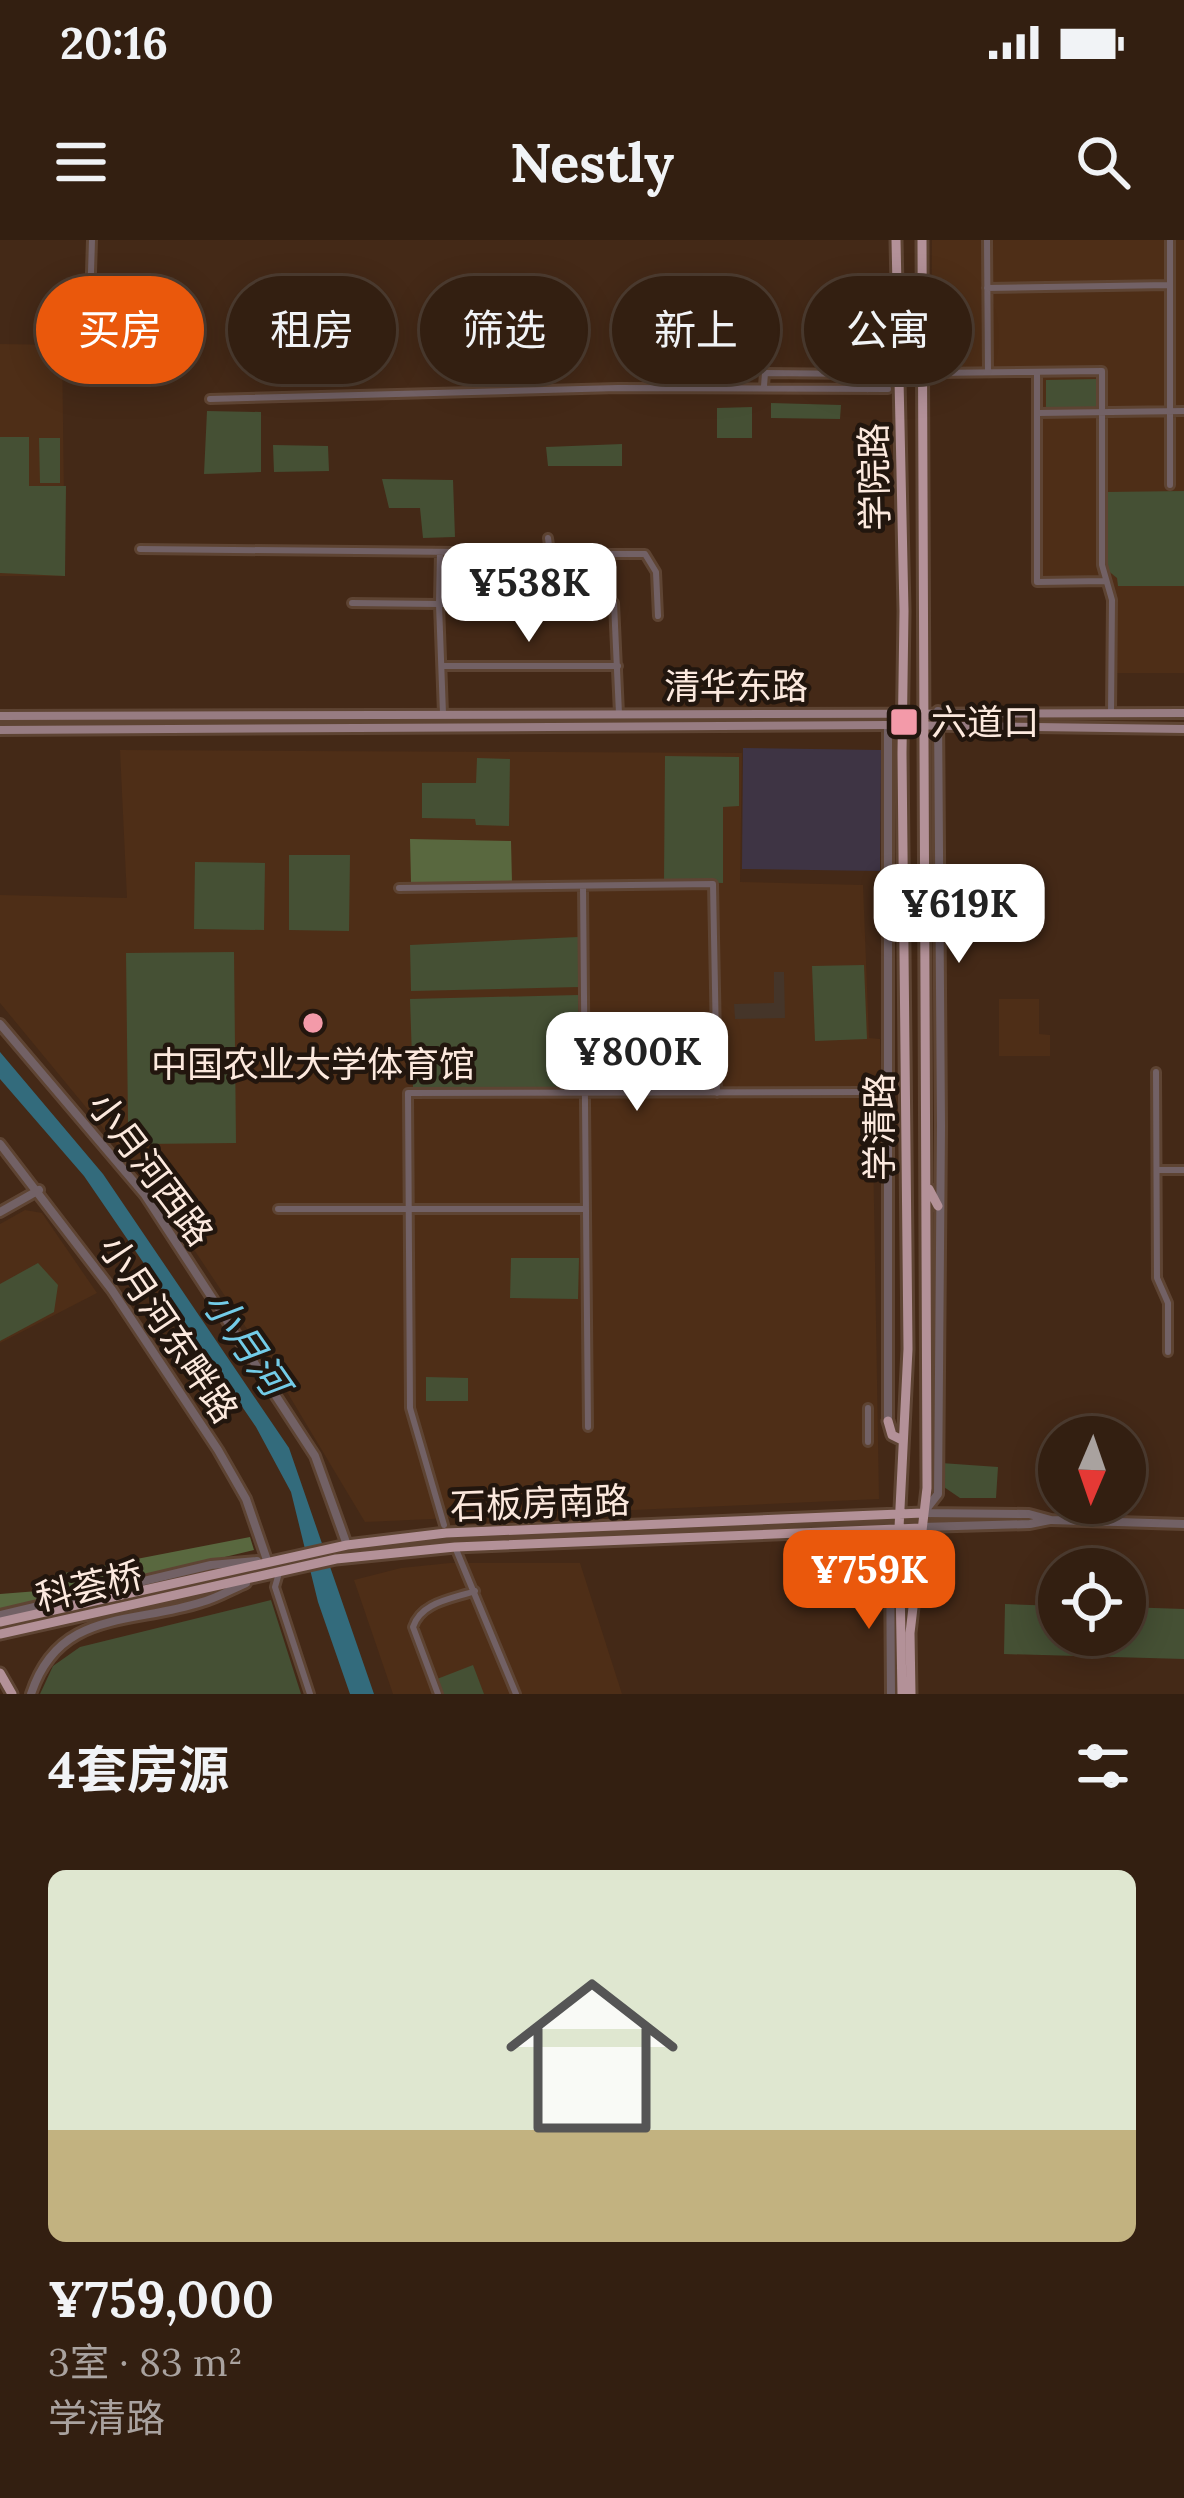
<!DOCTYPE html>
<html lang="zh">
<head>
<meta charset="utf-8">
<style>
  :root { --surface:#331f11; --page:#3e2c1f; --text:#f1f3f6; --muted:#a9a29f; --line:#4e3d31; --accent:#ea580c }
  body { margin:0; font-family:Lora,"Noto Sans SC",serif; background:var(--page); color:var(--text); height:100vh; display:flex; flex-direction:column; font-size:45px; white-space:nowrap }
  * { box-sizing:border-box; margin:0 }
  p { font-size:39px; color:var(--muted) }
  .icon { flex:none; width:66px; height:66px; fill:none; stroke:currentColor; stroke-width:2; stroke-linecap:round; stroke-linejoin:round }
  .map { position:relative; height:1454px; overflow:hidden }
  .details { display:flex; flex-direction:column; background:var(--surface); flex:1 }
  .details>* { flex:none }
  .banner { position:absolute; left:36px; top:36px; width:1113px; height:108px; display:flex; gap:24px }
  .needle { width:78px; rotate:182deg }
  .fabs { position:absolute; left:1038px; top:1176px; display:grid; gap:24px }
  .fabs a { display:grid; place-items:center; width:108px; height:108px; border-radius:50%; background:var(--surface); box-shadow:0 6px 30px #0003,0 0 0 3px var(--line); font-size:60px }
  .price { position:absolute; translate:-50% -102px; padding:0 27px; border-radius:24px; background:#fff; color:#222; font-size:39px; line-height:78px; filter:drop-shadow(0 3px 6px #0008) }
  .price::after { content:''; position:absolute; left:50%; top:72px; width:36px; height:27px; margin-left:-18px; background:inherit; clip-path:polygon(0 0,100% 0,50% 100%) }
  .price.selected { background:var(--accent); color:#fff }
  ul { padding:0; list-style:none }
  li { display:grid; align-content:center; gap:24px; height:636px; padding:0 48px }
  li span { display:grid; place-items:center; height:372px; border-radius:18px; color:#555 }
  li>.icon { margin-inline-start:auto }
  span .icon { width:216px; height:216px; fill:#fffc; stroke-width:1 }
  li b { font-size:51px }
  h2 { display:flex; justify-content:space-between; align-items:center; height:144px; padding:0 48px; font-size:51px }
  .chip { padding:0 42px; border-radius:54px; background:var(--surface); box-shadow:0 6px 30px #0003,0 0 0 3px var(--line); font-size:42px; line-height:108px }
  .chip.selected { background:var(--accent); color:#fff }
  .status { display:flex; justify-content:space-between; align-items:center; height:84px; padding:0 60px; background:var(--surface); direction:ltr }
  .status svg { height:33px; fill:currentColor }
  header { display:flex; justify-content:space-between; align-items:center; height:156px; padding:0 48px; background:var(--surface); font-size:54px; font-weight:700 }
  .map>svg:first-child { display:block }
  .commercial { fill:#3e3444 }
  .built { fill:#4e2e17 }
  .medical { fill:#453529 }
  .green { fill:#455034 }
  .forest { fill:#59683f }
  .water { fill:#336b7c }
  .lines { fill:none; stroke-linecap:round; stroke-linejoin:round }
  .minor-casing { stroke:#5e4433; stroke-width:12 }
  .tertiary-casing { stroke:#5e4433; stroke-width:14 }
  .secondary-casing { stroke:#5e4433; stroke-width:14 }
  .primary-casing { stroke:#5e4433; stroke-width:15 }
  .minor { stroke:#726165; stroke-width:6 }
  .tertiary { stroke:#726165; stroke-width:8 }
  .secondary { stroke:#977c82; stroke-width:8 }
  .primary { stroke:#b39198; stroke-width:9 }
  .poi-dot { fill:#f39aa9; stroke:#22160e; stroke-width:4.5 }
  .labels { text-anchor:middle; stroke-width:9; stroke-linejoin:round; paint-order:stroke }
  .street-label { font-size:36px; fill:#fce9de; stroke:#22160e }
  .poi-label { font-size:36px; fill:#fce9de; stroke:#22160e; text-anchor:start }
  .water-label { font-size:39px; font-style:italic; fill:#73cce8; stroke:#22160e }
</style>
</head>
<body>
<div class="status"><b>20:16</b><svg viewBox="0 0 49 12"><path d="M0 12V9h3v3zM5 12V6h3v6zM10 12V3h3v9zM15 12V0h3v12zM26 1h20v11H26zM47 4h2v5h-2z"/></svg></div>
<header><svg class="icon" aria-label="menu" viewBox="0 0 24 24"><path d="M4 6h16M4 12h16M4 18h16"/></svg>Nestly<svg class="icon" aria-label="search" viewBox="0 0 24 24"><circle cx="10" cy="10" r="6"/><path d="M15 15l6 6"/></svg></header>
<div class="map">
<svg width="1184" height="1454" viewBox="0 0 1184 1454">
  <rect width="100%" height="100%" fill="#442917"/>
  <!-- commercial -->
  <path class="commercial" d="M 743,508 L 881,510 L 880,631 L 742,629 Z"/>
  <!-- built -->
  <path class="built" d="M 932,0 L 1184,0 L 1184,433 L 1114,433 L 1112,360 L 1106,341 L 1037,342 L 1037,132 L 931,133 Z
    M 0,104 L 62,105 L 65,336 L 0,336 Z
    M 120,510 L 742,513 L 740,642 L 863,645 L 869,798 L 880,799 L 881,844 L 872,845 L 879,1259 L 365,1282 L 269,1122 L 155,951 L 0,763 L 0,655 L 127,658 Z
    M 999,759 L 1039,759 L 1039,794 L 1050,795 L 1050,816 L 999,816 Z
    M 25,970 L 42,973 L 97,1053 L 0,1103 L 0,984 Z
    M 450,1323 L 580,1323 L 622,1454 L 393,1454 L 354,1340 L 401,1328 Z"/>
  <!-- medical -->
  <path class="medical" d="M 774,732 L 784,732 L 785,778 L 735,779 L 734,764 L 774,763 Z"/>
  <!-- green -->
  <path class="green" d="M 1098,139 L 1098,168 L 1046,168 L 1046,140 Z
    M 771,163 L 841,165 L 840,179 L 771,178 Z
    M 752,167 L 752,198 L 717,198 L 717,168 Z
    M 207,171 L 261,172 L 261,232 L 204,234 Z
    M 29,197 L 29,246 L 66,246 L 65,336 L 0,333 L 0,197 Z
    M 39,198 L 60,198 L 60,243 L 40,243 Z
    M 622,204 L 622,226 L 548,226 L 546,207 Z
    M 273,205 L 328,206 L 329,231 L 274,232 Z
    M 382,239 L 453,240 L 455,297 L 423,298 L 420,268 L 389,268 Z
    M 1184,251 L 1184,346 L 1118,346 L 1117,338 L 1106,329 L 1106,252 Z
    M 665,516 L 739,517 L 739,566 L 723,567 L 723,643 L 664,642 Z
    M 477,518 L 510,519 L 509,586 L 476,585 L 475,579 L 422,578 L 422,543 L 476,543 Z
    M 289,615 L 350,615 L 349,691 L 289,690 Z
    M 195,622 L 265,623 L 264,690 L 194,689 Z
    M 578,697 L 579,747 L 411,751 L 410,705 Z
    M 234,712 L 236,903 L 143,904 L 128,882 L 126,713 Z
    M 864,725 L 867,799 L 815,801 L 812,726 Z
    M 578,755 L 579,847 L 413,848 L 410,759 Z
    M 511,1018 L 579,1018 L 578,1059 L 510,1058 Z
    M 38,1023 L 58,1045 L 54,1072 L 0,1101 L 0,1044 Z
    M 426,1137 L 468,1138 L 468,1161 L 426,1161 Z
    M 941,1223 L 998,1227 L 996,1258 L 960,1258 L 941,1245 Z
    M 271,1360 L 301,1454 L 40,1454 L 53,1426 L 80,1407 Z
    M 1005,1364 L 1059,1366 L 1059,1395 L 1125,1395 L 1125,1367 L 1184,1369 L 1184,1419 L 1004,1414 Z
    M 473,1425 L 484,1454 L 443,1454 L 437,1439 Z"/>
  <!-- forest -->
  <path class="forest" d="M 410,599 L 511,601 L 512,643 L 411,643 Z
    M 250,1297 L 254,1310 L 0,1371 L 0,1354 L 38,1351 L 38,1346 L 49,1345 L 54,1335 Z"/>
  <!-- water -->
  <path class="water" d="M 0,812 L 103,934 L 289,1208 L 374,1454 L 350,1454 L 318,1362 L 291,1252 L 256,1187 L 84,936 L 0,839 Z"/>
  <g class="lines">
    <!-- minor casing -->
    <g class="minor-casing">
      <path id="minor" d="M 987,0 L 988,132
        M 987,48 L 1169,45
        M 89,96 L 92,0
        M 1037,132 L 1037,342 L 1106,341
        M 931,133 L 1102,131 L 1102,325 L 1112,360 L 1111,473
        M 764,146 L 765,133 L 860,134 L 868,149
        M 210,159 L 618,148 L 888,149
        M 1038,173 L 1184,171
        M 1170,245 L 1170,0
        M 548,298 L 550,313 L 569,314 L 614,363 L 619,474
        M 140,309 L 550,313
        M 569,314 L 645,314 L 656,332 L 658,376
        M 352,363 L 439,364 L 440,312
        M 442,426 L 618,426
        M 443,474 L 439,364 L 614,363
        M 583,647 L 588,1187
        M 399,648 L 713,644 L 717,853
        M 1156,832 L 1157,1038 L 1168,1063 L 1168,1112
        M 1158,930 L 1184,930
        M 278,969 L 585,969
        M 868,1168 L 868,1202
        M 444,1285 L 410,1168 L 408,853 L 866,852
        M 455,1307 L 516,1454
        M 279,1333 L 275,1347 L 310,1454
        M 438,1454 L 413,1387 C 421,1362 452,1359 475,1351"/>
    </g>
    <!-- tertiary casing -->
    <g class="tertiary-casing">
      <path id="tertiary" d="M 888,485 L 888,1181
        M 0,784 L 145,955 L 315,1216 L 347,1305
        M 0,904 L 112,1050 L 218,1210 L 246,1259 L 267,1320
        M 0,972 L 39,950
        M 924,1272 L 938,1254 L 941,886 L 938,471
        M 925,1273 L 1029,1274 L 1051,1280 L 1184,1284
        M 922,1287 L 1030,1284 L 1050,1280
        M 0,1375 L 211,1325 L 257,1321
        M 31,1454 C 59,1369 131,1385 202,1362 C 217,1358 232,1349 246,1343
        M 891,1454 L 890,1309 L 898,1290"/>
    </g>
    <!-- secondary casing -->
    <g class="secondary-casing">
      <path id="secondary" d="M 0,476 L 1184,473
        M 0,490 L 888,485 L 1184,489"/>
    </g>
    <!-- primary casing -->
    <g class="primary-casing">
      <path id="primary" d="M 896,0 L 904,371 L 902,513 L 908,1109 L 899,1288 L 902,1454
        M 927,649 L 937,677
        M 929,949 L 938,966
        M 888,1181 L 892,1195 L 902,1200
        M 0,1382 L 347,1305 L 446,1293 L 923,1273
        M 0,1394 L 336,1319 L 455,1307 L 921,1288
        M 0,1433 L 12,1454
        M 911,1454 L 910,1393 L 927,1248 L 922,0"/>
    </g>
    <!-- minor -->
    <use href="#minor" class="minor"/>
    <!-- tertiary -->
    <use href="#tertiary" class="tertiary"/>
    <!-- secondary -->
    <use href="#secondary" class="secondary"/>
    <!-- primary -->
    <use href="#primary" class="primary"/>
  </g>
  <!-- markers -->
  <g class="poi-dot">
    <rect x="889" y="467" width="30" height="30" rx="6"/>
    <circle cx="313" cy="783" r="12"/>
  </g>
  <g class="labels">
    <!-- street labels -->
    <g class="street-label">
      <text transform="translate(874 237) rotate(-91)" y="13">学院路</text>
      <text x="736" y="459">清华东路</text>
      <text transform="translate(879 887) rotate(-90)" y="13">学清路</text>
      <text transform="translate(151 929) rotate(53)" y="13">小月河西路</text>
      <text transform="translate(169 1089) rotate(56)" y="13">小月河东畔路</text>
      <text transform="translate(540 1263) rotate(-2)" y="13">石板房南路</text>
      <text transform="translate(89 1346) rotate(-13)" y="13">科荟桥</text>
    </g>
    <!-- poi labels -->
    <g class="poi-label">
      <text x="931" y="495">六道口</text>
      <text x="313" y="837" text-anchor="middle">中国农业大学体育馆</text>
    </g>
    <!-- water labels -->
    <g class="water-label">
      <text transform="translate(246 1103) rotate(55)" y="14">小月河</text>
    </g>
  </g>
</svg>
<div class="fabs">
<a><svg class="needle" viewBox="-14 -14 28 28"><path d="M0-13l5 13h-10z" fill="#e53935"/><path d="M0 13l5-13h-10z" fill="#a9a29f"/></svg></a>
<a><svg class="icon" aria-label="locate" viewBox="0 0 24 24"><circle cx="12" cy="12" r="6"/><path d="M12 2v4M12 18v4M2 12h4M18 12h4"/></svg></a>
</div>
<b class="price" style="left:529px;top:405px">¥538K</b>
<b class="price" style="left:959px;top:726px">¥619K</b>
<b class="price" style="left:637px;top:874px">¥800K</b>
<b class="price selected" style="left:869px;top:1392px">¥759K</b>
<div class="banner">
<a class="chip selected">买房</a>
<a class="chip">租房</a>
<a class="chip">筛选</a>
<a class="chip">新上</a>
<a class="chip">公寓</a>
</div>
</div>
<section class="details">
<h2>4套房源<svg class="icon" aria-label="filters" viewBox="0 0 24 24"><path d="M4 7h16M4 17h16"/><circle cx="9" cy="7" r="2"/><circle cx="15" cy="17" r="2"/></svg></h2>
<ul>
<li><span style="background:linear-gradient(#dfe7d0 70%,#c2b280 0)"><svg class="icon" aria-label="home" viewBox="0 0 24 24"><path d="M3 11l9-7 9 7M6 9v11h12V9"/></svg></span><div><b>¥759,000</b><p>3室 · 83 m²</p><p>学清路</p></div></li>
</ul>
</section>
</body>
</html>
